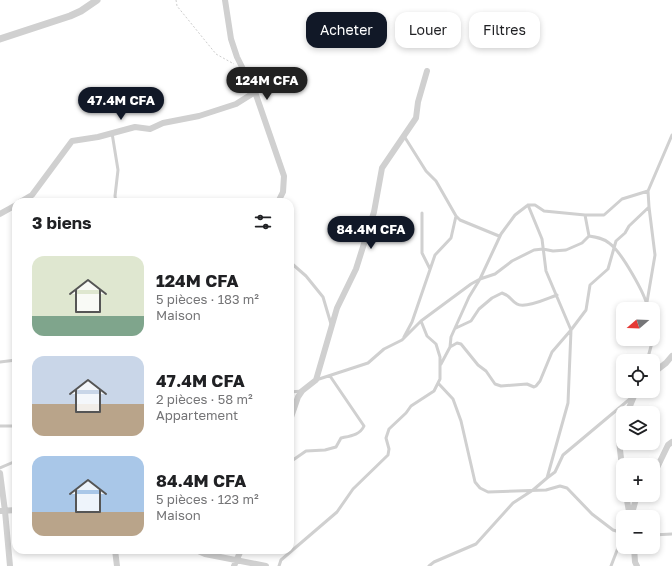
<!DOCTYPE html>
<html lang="fr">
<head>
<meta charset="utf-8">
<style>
  :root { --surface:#fff; --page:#f6f6f6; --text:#202124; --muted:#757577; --accent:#111827 }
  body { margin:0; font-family:"Golos Text",sans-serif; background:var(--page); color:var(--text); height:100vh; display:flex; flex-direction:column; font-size:15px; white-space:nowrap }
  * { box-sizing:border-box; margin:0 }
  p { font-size:13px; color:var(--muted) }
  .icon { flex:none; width:22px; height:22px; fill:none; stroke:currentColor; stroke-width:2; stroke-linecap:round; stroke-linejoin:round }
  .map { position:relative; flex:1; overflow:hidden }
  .drawer { position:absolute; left:12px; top:198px; width:282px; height:356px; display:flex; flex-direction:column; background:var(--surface); border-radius:12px; box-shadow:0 2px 6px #0003 }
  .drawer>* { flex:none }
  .top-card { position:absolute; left:306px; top:12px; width:306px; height:36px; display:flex; gap:8px }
  .needle { width:26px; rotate:251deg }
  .fabs { position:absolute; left:616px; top:302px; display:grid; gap:8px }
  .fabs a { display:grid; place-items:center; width:44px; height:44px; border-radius:8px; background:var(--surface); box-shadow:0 2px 6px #0003; font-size:20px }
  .price { position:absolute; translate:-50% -34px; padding:0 9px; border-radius:14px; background:var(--accent); color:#fff; font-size:13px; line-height:26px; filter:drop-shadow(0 1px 2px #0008) }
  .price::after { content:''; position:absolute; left:50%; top:24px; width:12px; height:9px; margin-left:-6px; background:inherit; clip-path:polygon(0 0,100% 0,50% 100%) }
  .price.current { background:#222; color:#fff }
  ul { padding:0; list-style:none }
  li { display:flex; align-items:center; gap:12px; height:100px; padding:0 20px }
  li span { display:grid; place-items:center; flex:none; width:112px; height:80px; border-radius:12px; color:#555 }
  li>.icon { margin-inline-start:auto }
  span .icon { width:48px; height:48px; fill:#fffc; stroke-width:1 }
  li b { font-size:17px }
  h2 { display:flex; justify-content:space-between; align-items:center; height:48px; padding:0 20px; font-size:17px }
  .pill { padding:0 14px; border-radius:12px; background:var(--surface); box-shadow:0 2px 6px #0003; font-size:14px; line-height:36px }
  .pill.current { background:var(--accent); color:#fff }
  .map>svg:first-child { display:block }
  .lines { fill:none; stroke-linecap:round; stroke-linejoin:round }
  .path { stroke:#cdcdcd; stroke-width:1; stroke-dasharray:2 2; stroke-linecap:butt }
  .service { stroke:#d0d0d0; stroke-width:3 }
  .minor { stroke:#d0d0d0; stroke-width:6 }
  .tertiary { stroke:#d0d0d0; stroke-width:7 }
</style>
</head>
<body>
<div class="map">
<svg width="672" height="566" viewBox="0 0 672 566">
  <rect width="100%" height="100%" fill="#fff"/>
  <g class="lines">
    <!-- path -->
    <path class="path" d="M 176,0 L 177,6 L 216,54 L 234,64"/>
    <!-- service -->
    <path class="service" d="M 112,133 L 118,170 L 115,196 L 116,202
      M 404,136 L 426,171 L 436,181 L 456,216 L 460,220 L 499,236
      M 422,213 L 422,253 L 430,269
      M 585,215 L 589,236 C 596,237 603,238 609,243 C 621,251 646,295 648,309
      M 290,262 L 306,276 L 323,297 L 331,324
      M 647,302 L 655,255 L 649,207 L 648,191 L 672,135
      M 456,328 L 471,321 L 479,309 L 492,298 L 502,293 C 511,296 510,300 517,304 C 525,309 548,298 557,295
      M 404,337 L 412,322 L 435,255 L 451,238 L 456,216
      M 450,347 L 457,343 L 461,344 L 478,365 L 486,371 L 495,384 L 501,386 L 527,384 L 534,387 L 536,386 L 540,381 L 552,352 L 571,330 L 586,310 L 590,285 L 608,269 L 616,241 L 625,233 L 629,226 L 649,207
      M 647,361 L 653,339
      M 0,362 L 16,360
      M 441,364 L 450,347 L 451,337 L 469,297 L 480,279 L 501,234 L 515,215 L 528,205 L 535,205 L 544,211 L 585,215 L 604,215 L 622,199 L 648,191
      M 316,380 L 368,363 L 384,349 L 402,340 L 421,321 L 471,284 L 480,279 L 495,274 L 512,261 L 534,250 L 543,249 L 553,251 L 566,250 L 582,243 L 589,236
      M 438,383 L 453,399 L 461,421 L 475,482 L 480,488 L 488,492 L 546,490 L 560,486 L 567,488 L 592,514 L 613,530 L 623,533
      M 290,392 L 302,391
      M 0,426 L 16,426
      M 290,460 L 293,460 L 306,451 L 325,450 L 336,447 L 341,438 C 350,436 360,435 364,426 L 330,376
      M 0,468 L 16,461
      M 547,478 L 555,472 L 563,455 L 631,398
      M 653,535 L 672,534
      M 279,566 L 281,560 L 337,512 L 353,489 L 388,455 L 389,449 L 386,438 L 389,429 L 406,413 L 411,406 L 434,391 L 440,379 L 440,357 L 436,344 L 427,336 L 421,321
      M 429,566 L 434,562 L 476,544 L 513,503 L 533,490 L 547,478 L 568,403 L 571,330 L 546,271 L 542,239 L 528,205
      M 611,566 L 621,540 L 623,539"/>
    <!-- minor -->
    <path class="minor" d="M 225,0 L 231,39 L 237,57 L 243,69 L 252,82 L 255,92 L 284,176 L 283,192 L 278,202
      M 20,202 L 32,195 L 72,141 L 98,137 L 135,127 L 150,129 L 163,123 L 199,116 L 236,104 L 255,92
      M 0,214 L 16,205
      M 653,373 L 666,363 L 672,356
      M 627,413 L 634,396 L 638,391
      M 290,420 L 298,397 L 302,391 L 316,380 L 337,308 L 356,269 L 374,212 L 382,168 L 416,118 L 418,102 L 427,71
      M 623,427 L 619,441 L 623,476
      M 0,473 L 5,511 L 10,566
      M 653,476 L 668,445 L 672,442
      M 626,495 L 630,517
      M 0,511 L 16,510
      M 631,517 L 637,495
      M 634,547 L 635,562 L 637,566
      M 115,550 L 117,566
      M 196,550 L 205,554 L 266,566
      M 234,566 L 241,550"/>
    <!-- tertiary -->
    <path class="tertiary" d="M 0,39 L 70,16 L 81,11 L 97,0"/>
  </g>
</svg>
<div class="fabs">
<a><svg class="needle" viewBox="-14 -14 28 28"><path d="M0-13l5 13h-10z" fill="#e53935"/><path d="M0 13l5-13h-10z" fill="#757577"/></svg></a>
<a><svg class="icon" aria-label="locate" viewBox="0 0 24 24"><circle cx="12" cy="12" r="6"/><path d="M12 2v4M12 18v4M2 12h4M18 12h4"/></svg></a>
<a><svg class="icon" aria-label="layers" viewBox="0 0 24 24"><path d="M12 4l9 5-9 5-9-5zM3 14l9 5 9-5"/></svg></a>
<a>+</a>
<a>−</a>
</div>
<b class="price current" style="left:267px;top:101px">124M CFA</b>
<b class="price" style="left:121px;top:121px">47.4M CFA</b>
<b class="price" style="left:371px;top:250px">84.4M CFA</b>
<div class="top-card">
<a class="pill current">Acheter</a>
<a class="pill">Louer</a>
<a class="pill">Filtres</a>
</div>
<section class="drawer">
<h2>3 biens<svg class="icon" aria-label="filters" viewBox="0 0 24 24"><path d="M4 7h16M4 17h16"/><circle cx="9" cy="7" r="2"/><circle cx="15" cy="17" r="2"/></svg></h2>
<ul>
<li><span style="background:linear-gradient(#dfe7d0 75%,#7fa58c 0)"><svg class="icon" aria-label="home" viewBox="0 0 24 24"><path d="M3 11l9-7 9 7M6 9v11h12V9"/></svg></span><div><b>124M CFA</b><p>5 pièces · 183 m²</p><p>Maison</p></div></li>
<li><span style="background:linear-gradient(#c9d6e8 60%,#b9a48a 0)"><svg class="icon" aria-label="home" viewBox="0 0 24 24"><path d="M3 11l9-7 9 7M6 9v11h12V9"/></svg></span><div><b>47.4M CFA</b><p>2 pièces · 58 m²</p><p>Appartement</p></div></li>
<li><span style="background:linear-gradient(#a9c7e8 70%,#b9a48a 0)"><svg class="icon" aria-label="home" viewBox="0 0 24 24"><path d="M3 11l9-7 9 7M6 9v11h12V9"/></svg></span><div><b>84.4M CFA</b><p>5 pièces · 123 m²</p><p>Maison</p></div></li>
</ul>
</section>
</div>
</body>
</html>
